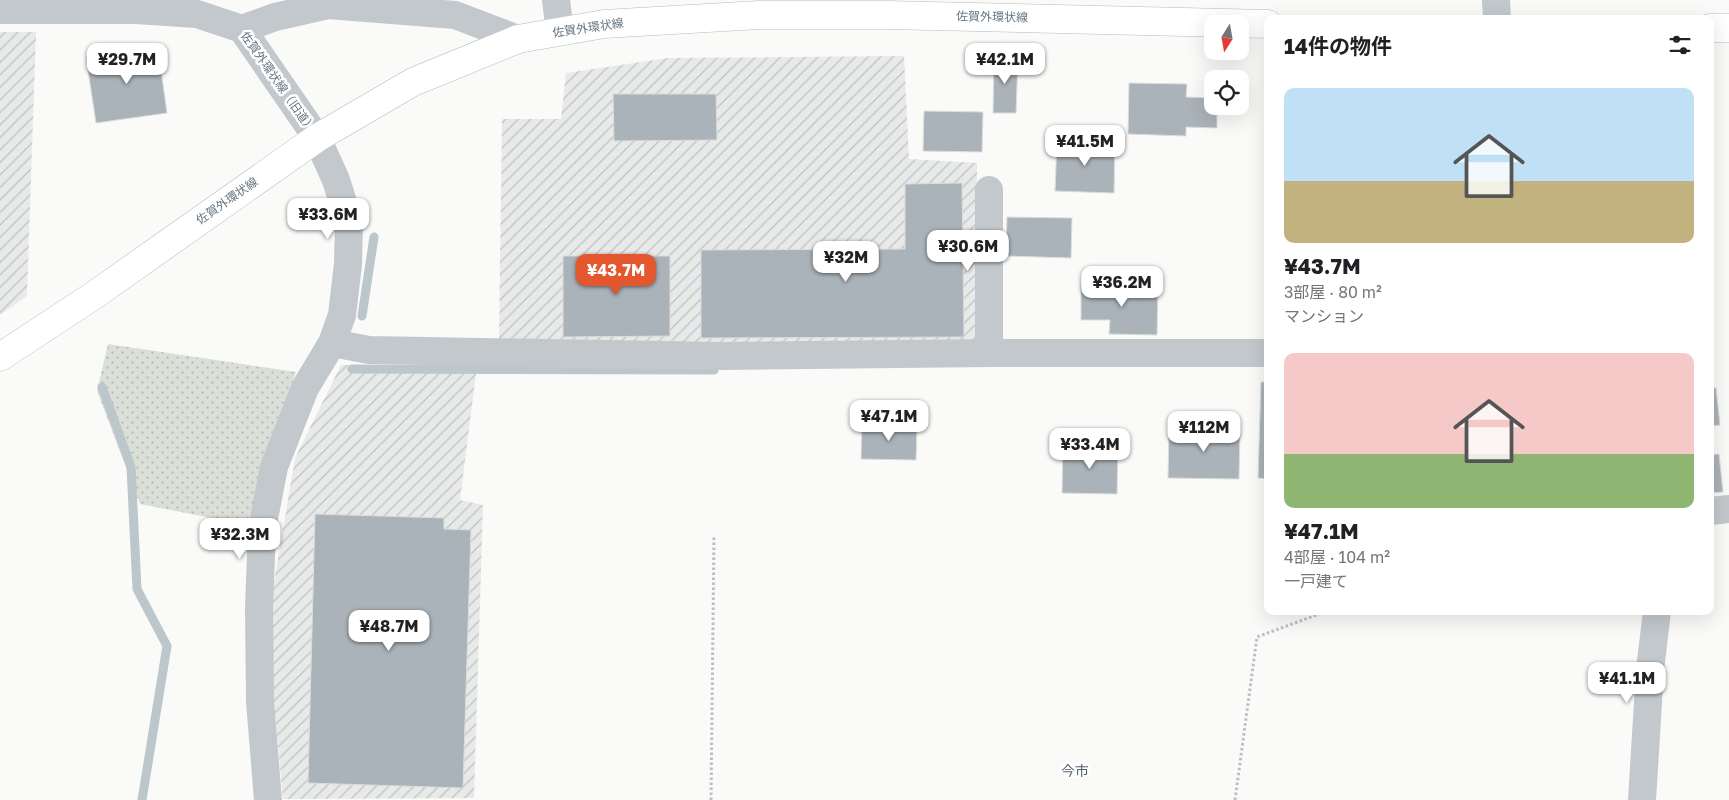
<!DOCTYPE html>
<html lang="ja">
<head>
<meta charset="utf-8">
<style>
  :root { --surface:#fff; --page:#f2f2f2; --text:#202124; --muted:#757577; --accent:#e4572e }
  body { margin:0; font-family:"Golos Text","Noto Sans JP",sans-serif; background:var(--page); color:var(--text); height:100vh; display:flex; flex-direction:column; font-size:19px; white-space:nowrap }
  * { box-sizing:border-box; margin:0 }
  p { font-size:16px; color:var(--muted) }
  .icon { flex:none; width:28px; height:28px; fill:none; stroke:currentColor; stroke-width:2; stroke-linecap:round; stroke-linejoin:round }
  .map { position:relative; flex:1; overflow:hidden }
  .drawer { position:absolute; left:1264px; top:15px; width:450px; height:600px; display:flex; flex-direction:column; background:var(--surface); border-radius:10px; box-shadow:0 5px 20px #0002 }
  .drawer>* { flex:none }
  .needle { width:32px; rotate:191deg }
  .tools { position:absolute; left:1204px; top:15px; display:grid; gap:10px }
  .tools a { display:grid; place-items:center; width:45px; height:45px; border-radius:10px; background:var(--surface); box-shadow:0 5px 20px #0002; font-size:25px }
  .price { position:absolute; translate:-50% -42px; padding:0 11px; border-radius:10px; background:#fff; color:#222; font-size:16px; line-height:32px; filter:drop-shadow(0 1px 2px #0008) }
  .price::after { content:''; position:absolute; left:50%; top:30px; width:15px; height:11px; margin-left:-8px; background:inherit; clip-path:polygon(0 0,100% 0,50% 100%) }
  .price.on { background:var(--accent); color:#fff }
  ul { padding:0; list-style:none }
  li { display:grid; align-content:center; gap:10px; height:265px; padding:0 20px }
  li span { display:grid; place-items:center; height:155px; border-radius:10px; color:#555 }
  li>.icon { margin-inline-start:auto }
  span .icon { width:90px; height:90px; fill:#fffc; stroke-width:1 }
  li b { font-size:21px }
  h2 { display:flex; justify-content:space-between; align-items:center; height:60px; padding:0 20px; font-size:21px }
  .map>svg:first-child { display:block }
  .industrial { fill:url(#industrial-furrows) }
  .grass { fill:url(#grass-dots) }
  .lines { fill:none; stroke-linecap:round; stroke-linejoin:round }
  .stream { stroke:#bbc7cb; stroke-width:9 }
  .building { fill:#aab3b9; stroke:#dcdcda }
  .major-casing { stroke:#b5babe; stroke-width:29 }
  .path { stroke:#bbbfc2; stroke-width:3; stroke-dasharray:2.5 2.5; stroke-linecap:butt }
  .minor { stroke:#c3c8cc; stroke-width:28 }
  .major { stroke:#fff; stroke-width:28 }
  .labels { text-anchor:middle; stroke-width:5; stroke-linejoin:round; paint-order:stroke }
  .street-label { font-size:12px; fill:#657683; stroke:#fff }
  .neighbourhood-label { font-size:14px; fill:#57646e; stroke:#fff }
</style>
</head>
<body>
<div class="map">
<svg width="1729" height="800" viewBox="0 0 1729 800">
  <defs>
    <pattern id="industrial-furrows" width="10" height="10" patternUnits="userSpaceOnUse" patternTransform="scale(1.25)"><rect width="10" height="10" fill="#e8e9e9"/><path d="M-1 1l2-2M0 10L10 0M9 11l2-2" fill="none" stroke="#c0c1c2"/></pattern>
    <pattern id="grass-dots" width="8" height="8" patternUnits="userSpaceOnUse" patternTransform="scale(1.25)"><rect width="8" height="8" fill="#dadfd7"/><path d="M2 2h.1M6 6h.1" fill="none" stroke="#b4b9b4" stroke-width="1.8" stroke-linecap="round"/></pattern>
  </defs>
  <rect width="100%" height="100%" fill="#fafaf8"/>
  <!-- industrial -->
  <path class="industrial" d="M 0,32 L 36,32 L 27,296 L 0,315 Z
    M 904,56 L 909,159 L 977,163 L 977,348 L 499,343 L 502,119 L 561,119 L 566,73 L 668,58 Z
    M 341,365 L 477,366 L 460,500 L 483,505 L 474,798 L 283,799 L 272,679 L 273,588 L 295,458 Z"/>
  <!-- grass -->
  <path class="grass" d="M 108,344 L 296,372 L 247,525 L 140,504 L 97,391 Z"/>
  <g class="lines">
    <!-- stream -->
    <path class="stream" d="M 362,316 L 374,237
      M 352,369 L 714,370
      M 102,387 L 131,467 L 137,589 L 167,646 L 142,800"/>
  </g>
  <!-- building -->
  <path class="building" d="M 158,48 L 167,113 L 96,123 L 86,57 Z
    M 994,56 L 1018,57 L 1016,113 L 993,113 Z
    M 1129,83 L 1187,84 L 1186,97 L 1212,98 L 1212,106 L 1217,106 L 1217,128 L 1186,127 L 1186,136 L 1128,134 Z
    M 613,94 L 716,94 L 717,140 L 614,141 Z
    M 924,111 L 983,112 L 982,152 L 923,151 Z
    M 1057,141 L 1115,142 L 1114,193 L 1055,191 Z
    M 962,183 L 964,337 L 701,338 L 701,250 L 905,249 L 905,184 Z
    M 1007,217 L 1072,218 L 1071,258 L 1006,256 Z
    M 563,256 L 670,256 L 670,336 L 563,337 Z
    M 1081,285 L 1158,287 L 1157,335 L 1109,334 L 1110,320 L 1081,320 Z
    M 1261,382 L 1268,382 L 1268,479 L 1258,478 Z
    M 1710,388 L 1716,388 L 1720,425 L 1710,426 Z
    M 862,423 L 917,424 L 916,460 L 861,459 Z
    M 1169,428 L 1240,429 L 1239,479 L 1168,478 Z
    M 1063,446 L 1118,448 L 1117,494 L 1062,493 Z
    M 1719,454 L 1723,492 L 1710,493 L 1710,455 Z
    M 315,514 L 444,518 L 444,529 L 471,530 L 463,788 L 308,783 Z"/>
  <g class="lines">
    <!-- major casing -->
    <g class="major-casing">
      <path id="major" d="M 1710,28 L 1729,28
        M 0,357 L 93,296 L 317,138 L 413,82 L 518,39 L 604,24 L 759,15 L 887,15 L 1268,24"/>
    </g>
    <!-- path -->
    <path class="path" d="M 711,800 L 714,535
      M 1235,800 L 1257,637 L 1327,611"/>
    <!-- minor -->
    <path class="minor" d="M 556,0 L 560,32
      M 1496,0 L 1497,19
      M 0,10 L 136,10 L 197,14 L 242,29 L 317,138 L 336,180 L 349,222 L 348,264 L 342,315 L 332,343 L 305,388 L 274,467 L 262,529 L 259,608 L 260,701 L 268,800
      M 242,29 L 275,17 L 328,5 L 455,15 L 518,39
      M 989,190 L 989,353
      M 332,343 L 369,350 L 720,356 L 989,353 L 1268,353
      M 1710,511 L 1729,509
      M 1642,800 L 1650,670 L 1657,611"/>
    <!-- major -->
    <use href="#major" class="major"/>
  </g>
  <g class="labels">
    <!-- street labels -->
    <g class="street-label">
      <text transform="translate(992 17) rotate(1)" y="4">佐賀外環状線</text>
      <text transform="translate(588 28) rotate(-8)" y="4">佐賀外環状線</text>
      <text transform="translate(278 82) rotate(55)" y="4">佐賀外環状線（旧道）</text>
      <text transform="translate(227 201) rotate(-35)" y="4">佐賀外環状線</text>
    </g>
    <!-- neighbourhood labels -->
    <g class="neighbourhood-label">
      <text x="1075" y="776">今市</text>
    </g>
  </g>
</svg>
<div class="tools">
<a><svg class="needle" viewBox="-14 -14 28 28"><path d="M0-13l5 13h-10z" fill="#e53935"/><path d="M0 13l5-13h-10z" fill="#757577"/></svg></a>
<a><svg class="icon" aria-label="locate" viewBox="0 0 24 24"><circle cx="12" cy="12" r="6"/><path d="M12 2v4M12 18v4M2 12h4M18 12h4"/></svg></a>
</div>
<b class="price" style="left:127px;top:85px">¥29.7M</b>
<b class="price" style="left:1005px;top:85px">¥42.1M</b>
<b class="price" style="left:1085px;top:167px">¥41.5M</b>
<b class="price" style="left:328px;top:240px">¥33.6M</b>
<b class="price" style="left:968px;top:272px">¥30.6M</b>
<b class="price" style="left:846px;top:283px">¥32M</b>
<b class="price on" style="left:616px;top:296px">¥43.7M</b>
<b class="price" style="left:1122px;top:308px">¥36.2M</b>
<b class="price" style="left:889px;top:442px">¥47.1M</b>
<b class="price" style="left:1204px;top:453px">¥112M</b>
<b class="price" style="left:1090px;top:470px">¥33.4M</b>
<b class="price" style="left:240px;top:560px">¥32.3M</b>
<b class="price" style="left:389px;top:652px">¥48.7M</b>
<b class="price" style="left:1627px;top:704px">¥41.1M</b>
<section class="drawer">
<h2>14件の物件<svg class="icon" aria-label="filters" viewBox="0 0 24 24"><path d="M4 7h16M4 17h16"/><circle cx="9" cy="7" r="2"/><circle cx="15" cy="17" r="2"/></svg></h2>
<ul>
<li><span style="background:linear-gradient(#bfe0f5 60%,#c2b280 0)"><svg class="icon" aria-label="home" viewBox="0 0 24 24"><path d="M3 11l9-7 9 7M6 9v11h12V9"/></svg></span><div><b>¥43.7M</b><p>3部屋 · 80 m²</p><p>マンション</p></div></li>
<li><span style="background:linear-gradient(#f6c9c9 65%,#8fb573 0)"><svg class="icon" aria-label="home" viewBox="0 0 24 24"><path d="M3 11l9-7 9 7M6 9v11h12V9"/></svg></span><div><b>¥47.1M</b><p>4部屋 · 104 m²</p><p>一戸建て</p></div></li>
</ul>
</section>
</div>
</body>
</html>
